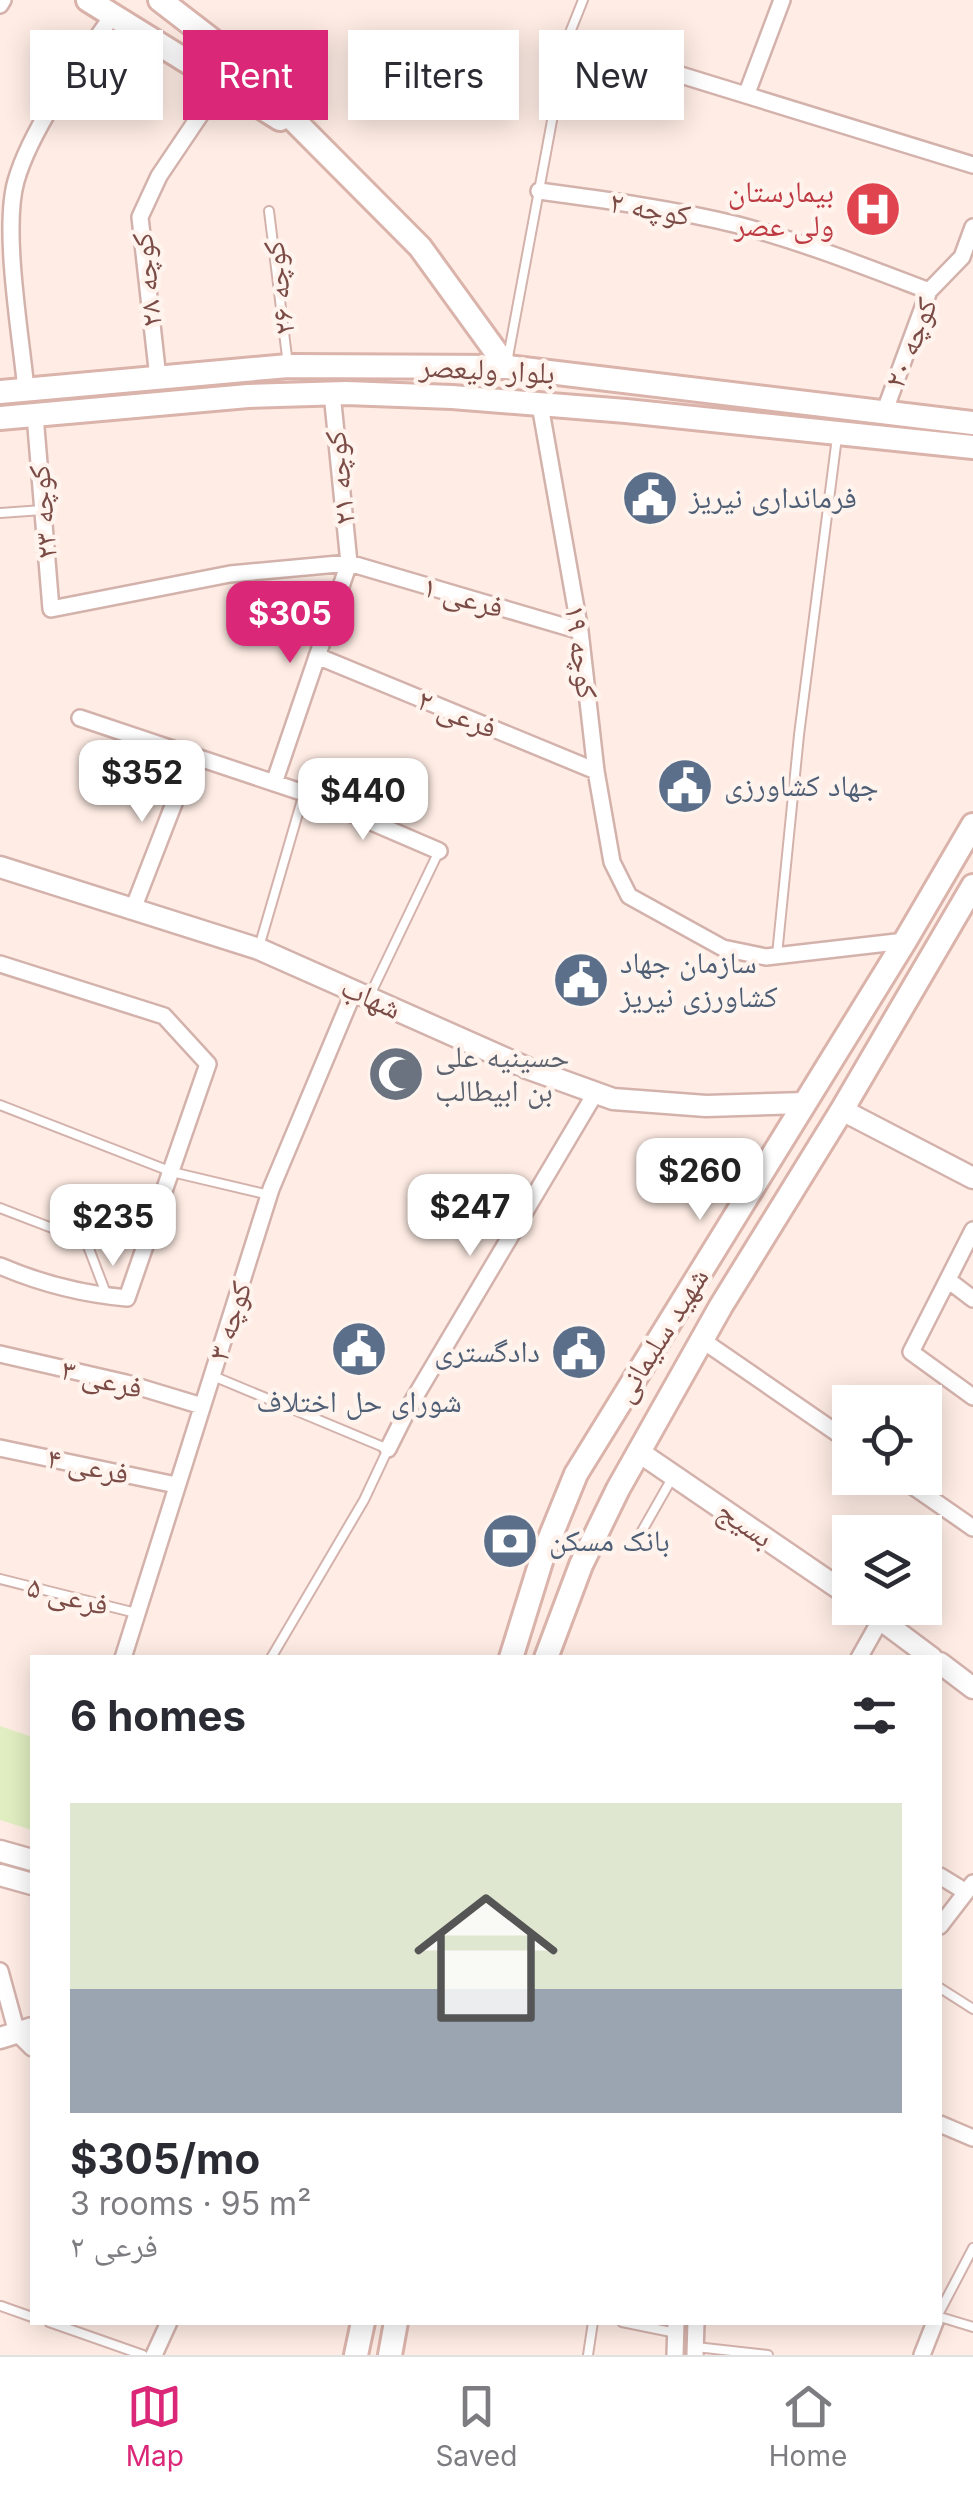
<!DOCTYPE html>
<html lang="en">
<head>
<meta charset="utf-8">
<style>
  :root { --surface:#fff; --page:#f7f7f7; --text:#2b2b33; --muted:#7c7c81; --line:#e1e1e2; --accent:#db2777 }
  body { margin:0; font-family:Inter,"Noto Naskh Arabic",sans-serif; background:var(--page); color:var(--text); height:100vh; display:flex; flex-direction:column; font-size:38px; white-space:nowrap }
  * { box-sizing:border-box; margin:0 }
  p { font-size:32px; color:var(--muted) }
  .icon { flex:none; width:55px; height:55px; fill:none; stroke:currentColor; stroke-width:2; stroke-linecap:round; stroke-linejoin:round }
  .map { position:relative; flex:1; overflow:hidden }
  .drawer { position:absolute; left:30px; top:1655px; width:912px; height:670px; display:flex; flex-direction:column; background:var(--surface); border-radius:0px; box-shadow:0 5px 25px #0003 }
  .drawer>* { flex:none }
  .banner { position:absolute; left:30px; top:30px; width:915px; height:90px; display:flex; gap:20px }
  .tools { position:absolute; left:832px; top:1385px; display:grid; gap:20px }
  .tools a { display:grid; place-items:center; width:110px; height:110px; border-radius:0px; background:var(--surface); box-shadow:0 5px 25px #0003; font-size:50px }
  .price { position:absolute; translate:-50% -85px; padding:0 22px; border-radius:20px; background:#fff; color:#222; font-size:32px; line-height:65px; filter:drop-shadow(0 2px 5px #0008) }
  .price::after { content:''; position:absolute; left:50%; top:60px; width:30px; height:22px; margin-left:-15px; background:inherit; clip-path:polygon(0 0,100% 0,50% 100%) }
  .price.active { background:var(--accent); color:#fff }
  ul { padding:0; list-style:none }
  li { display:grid; align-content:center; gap:20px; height:530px; padding:0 40px }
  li+li { border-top:2px solid var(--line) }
  li span { display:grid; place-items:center; height:310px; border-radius:0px; color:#555 }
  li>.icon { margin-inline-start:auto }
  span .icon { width:180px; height:180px; fill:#fffc; stroke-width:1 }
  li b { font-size:42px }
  h2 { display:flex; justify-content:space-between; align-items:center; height:120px; padding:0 40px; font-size:42px }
  .tag { padding:0 35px; border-radius:0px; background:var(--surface); box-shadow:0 5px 25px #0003; font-size:35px; line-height:90px }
  .tag.active { background:var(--accent); color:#fff }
  .tabs { display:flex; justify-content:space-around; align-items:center; height:140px; border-top:2px solid var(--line); background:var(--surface); font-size:28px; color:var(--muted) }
  .tabs a { display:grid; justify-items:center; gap:5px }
  .tabs .active { color:var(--accent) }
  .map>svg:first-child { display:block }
  .green { fill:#e0eec1 }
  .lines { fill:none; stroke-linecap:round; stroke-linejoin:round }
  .service-casing { stroke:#d4b2ac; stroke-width:12 }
  .minor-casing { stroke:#d4b2ac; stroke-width:20 }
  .tertiary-casing { stroke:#d4b2ac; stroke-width:25 }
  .secondary-casing { stroke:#dab3ab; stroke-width:28 }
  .service { stroke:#fff; stroke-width:8 }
  .minor { stroke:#fff; stroke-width:15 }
  .tertiary { stroke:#fff; stroke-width:20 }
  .secondary { stroke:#fff; stroke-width:22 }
  .labels { text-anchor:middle; stroke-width:9; stroke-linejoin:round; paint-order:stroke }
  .health-label { font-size:30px; fill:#be3a42; stroke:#fff3ed; text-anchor:end }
  .street-label { font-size:30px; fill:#7b4b46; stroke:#fff3ed }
  .service-label { font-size:30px; fill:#4e5e75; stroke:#fff3ed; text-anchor:start }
  .worship-label { font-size:30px; fill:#5b616d; stroke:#fff3ed; text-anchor:start }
</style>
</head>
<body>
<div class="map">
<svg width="973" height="2355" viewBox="0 0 973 2355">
  <rect width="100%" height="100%" fill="#ffede5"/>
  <!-- green -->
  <path class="green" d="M 0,1726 L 32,1737 L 32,1830 L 0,1820 Z"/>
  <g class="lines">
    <!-- service casing -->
    <g class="service-casing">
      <path id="service" d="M 269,211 L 288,365
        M 508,357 L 567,40 L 583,0
        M 0,513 L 43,510
        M 259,947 L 304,793
        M 777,955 L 799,735 L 837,437
        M 370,995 L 439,851
        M 0,1105 L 172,1172 L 269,1195
        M 0,1208 L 86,1241 L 107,1296
        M 213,1376 L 388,1449 L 364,1500 L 271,1658
        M 642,1531 L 671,1480
        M 0,1579 L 136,1613
        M 940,1988 L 973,2009
        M 1,2306 L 32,2317
        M 940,2311 L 973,2248
        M 940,2317 L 973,2327
        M 49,2322 L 143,2355
        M 622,2322 L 676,2333
        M 696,2347 L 768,2355
        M 588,2355 L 593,2322"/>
    </g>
    <!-- minor casing -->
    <g class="minor-casing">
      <path id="minor" d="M 0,5 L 3,0
        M 567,40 L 973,165
        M 747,93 L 782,0
        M 539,191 C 606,200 673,209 738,225 C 803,242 866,267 929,291
        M 158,378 L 140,217 L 159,176 L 221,84
        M 26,390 C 21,336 2,230 16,181 C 31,128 81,60 113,15
        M 540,405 L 580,631 L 596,771 L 612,862 L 629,896 L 723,948 L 766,957 L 905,941
        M 884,413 L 929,291 L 962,257 L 973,227
        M 35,415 L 51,609 L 230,574 L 349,563 L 580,631
        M 317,656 L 596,771
        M 80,718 L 304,793 L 439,851
        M 274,783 L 349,563 L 332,393
        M 133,909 L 192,757
        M 0,964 L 164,1016 L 208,1064 L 127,1298 C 81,1294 42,1284 0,1266
        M 973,1230 L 911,1352 L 973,1397
        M 948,1280 L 973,1299
        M 702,1340 L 850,1442
        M 0,1354 L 126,1383 L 202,1406
        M 0,1448 L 176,1485
        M 388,1449 L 409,1407 L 596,1092
        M 901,1478 L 973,1528
        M 123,1658 L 271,1189 L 354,991
        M 859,1658 L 881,1619
        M 940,1876 L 966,1892
        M 940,1926 L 973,1883
        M 0,1971 L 17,2033 L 32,2048
        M 940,2124 L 973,2138
        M 154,2355 L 169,2322
        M 675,2355 L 676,2322
        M 695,2355 L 696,2322
        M 922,2355 L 935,2322"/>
    </g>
    <!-- tertiary casing -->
    <g class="tertiary-casing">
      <path id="tertiary" d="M 0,867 L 259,949 L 527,1068 L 613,1099 L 706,1106 L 805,1103
        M 842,1110 L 973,1178
        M 639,1452 L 850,1596
        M 865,1608 L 932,1658
        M 940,1663 L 973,1688
        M 0,1851 L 32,1860
        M 0,1875 L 32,1884
        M 0,2038 L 32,2028"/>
    </g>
    <!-- secondary casing -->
    <g class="secondary-casing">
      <path id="secondary" d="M 88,0 L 280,119
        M 160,0 L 221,47 L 420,247 L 507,367
        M 0,392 L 288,366 L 507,367 L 973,423
        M 0,418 L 248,396 L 346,393 L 452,397 L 626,411 L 973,447
        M 511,1658 L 543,1555 L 576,1474 L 905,941 L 973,825
        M 546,1658 L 581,1565 L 618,1489 L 721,1306 L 842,1110 L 973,886
        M 356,2355 L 363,2322
        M 390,2355 L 396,2322"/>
    </g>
    <!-- service -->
    <use href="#service" class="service"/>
    <!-- minor -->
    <use href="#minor" class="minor"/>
    <!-- tertiary -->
    <use href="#tertiary" class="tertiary"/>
    <!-- secondary -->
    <use href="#secondary" class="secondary"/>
  </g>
  <!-- icons -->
  <defs>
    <g id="hospital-disc" transform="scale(2.875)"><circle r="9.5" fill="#e0444e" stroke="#fff3ed"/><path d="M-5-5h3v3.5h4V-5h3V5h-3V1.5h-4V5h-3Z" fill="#fff"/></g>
    <g id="civic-disc" transform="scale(2.875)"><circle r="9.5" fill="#5c6f8a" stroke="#fff3ed"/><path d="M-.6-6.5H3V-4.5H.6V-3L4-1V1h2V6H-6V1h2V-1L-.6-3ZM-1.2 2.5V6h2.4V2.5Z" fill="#fff"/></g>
    <g id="mosque-disc" transform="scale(2.875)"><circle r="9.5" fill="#6b7280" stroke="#fff3ed"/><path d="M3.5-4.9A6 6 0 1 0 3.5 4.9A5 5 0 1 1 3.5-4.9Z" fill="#fff"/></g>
    <g id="bank-disc" transform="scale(2.875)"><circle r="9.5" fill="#5c6f8a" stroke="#fff3ed"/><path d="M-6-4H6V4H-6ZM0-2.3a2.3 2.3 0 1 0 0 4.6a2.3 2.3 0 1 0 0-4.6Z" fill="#fff"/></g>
  </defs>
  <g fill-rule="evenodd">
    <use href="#hospital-disc" x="873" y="209"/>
    <use href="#civic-disc" x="650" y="498"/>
    <use href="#civic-disc" x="685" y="786"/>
    <use href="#civic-disc" x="581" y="980"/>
    <use href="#mosque-disc" x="396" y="1074"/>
    <use href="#civic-disc" x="359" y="1349"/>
    <use href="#civic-disc" x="579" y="1352"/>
    <use href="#bank-disc" x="510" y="1541"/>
  </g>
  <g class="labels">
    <!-- health labels -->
    <g class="health-label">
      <text x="834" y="202">بیمارستان<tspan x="834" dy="34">ولی عصر</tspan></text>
    </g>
    <!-- street labels -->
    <g class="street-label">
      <text transform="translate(650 209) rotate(10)" y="10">کوچه ۲</text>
      <text transform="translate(147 280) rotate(-96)" y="10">کوچه ۲۸</text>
      <text transform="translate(279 288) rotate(-97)" y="10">کوچه ۲۶</text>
      <text transform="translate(911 343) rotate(-68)" y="10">کوچه ۲۰</text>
      <text transform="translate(487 370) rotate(3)" y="10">بلوار ولیعصر</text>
      <text transform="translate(340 478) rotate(-96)" y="10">کوچه ۲۱</text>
      <text transform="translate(43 512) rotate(-95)" y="10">کوچه ۲۳</text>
      <text transform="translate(463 597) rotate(16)" y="10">فرعی ۱</text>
      <text transform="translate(581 652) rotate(82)" y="10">کوچه ۱۹</text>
      <text transform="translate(457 714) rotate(22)" y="10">فرعی ۲</text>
      <text transform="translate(371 998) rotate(24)" y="10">شهاب</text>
      <text transform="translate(230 1321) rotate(-72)" y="10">کوچه ۳</text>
      <text transform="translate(661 1335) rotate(-58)" y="10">شهید سلیمانی</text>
      <text transform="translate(102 1379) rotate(14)" y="10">فرعی ۳</text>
      <text transform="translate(88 1466) rotate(12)" y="10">فرعی ۴</text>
      <text transform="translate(745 1524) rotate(34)" y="10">بسیج</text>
      <text transform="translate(68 1596) rotate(14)" y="10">فرعی ۵</text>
    </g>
    <!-- service labels -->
    <g class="service-label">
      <text x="689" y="508">فرمانداری نیریز</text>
      <text x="724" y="796">جهاد کشاورزی</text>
      <text x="620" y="973">سازمان جهاد<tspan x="620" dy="34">کشاورزی نیریز</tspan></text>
      <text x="540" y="1362" text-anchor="end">دادگستری</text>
      <text x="359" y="1412" text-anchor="middle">شورای حل اختلاف</text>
      <text x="549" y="1551">بانک مسکن</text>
    </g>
    <!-- worship labels -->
    <g class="worship-label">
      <text x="435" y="1067">حسینیه علی<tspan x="435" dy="34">بن ابیطالب</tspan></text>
    </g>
  </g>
</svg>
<div class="tools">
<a><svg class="icon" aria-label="locate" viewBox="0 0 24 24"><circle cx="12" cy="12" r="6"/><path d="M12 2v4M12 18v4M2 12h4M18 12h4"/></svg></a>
<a><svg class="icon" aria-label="layers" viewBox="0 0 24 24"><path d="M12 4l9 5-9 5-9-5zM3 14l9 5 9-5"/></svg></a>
</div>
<b class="price active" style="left:290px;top:666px">$305</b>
<b class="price" style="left:142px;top:825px">$352</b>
<b class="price" style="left:363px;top:843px">$440</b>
<b class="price" style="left:700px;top:1223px">$260</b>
<b class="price" style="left:470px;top:1259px">$247</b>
<b class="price" style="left:113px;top:1269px">$235</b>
<div class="banner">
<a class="tag">Buy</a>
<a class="tag active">Rent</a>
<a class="tag">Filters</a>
<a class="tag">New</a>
</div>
<section class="drawer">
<h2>6 homes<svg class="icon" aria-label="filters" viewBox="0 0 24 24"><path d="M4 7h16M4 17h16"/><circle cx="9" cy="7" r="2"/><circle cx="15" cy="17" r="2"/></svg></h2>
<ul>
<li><span style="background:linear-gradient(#dfe7d0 60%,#9aa5b1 0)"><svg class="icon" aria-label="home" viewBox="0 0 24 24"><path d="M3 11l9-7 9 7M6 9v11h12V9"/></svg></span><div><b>$305/mo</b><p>3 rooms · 95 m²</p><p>فرعی ۲</p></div></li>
</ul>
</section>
</div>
<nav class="tabs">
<a class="active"><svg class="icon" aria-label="map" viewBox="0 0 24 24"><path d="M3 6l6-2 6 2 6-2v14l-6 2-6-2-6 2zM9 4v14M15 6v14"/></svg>Map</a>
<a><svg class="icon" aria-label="saved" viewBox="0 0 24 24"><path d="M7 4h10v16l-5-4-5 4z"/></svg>Saved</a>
<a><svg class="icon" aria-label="home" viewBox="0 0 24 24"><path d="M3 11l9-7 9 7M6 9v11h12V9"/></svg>Home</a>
</nav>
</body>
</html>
